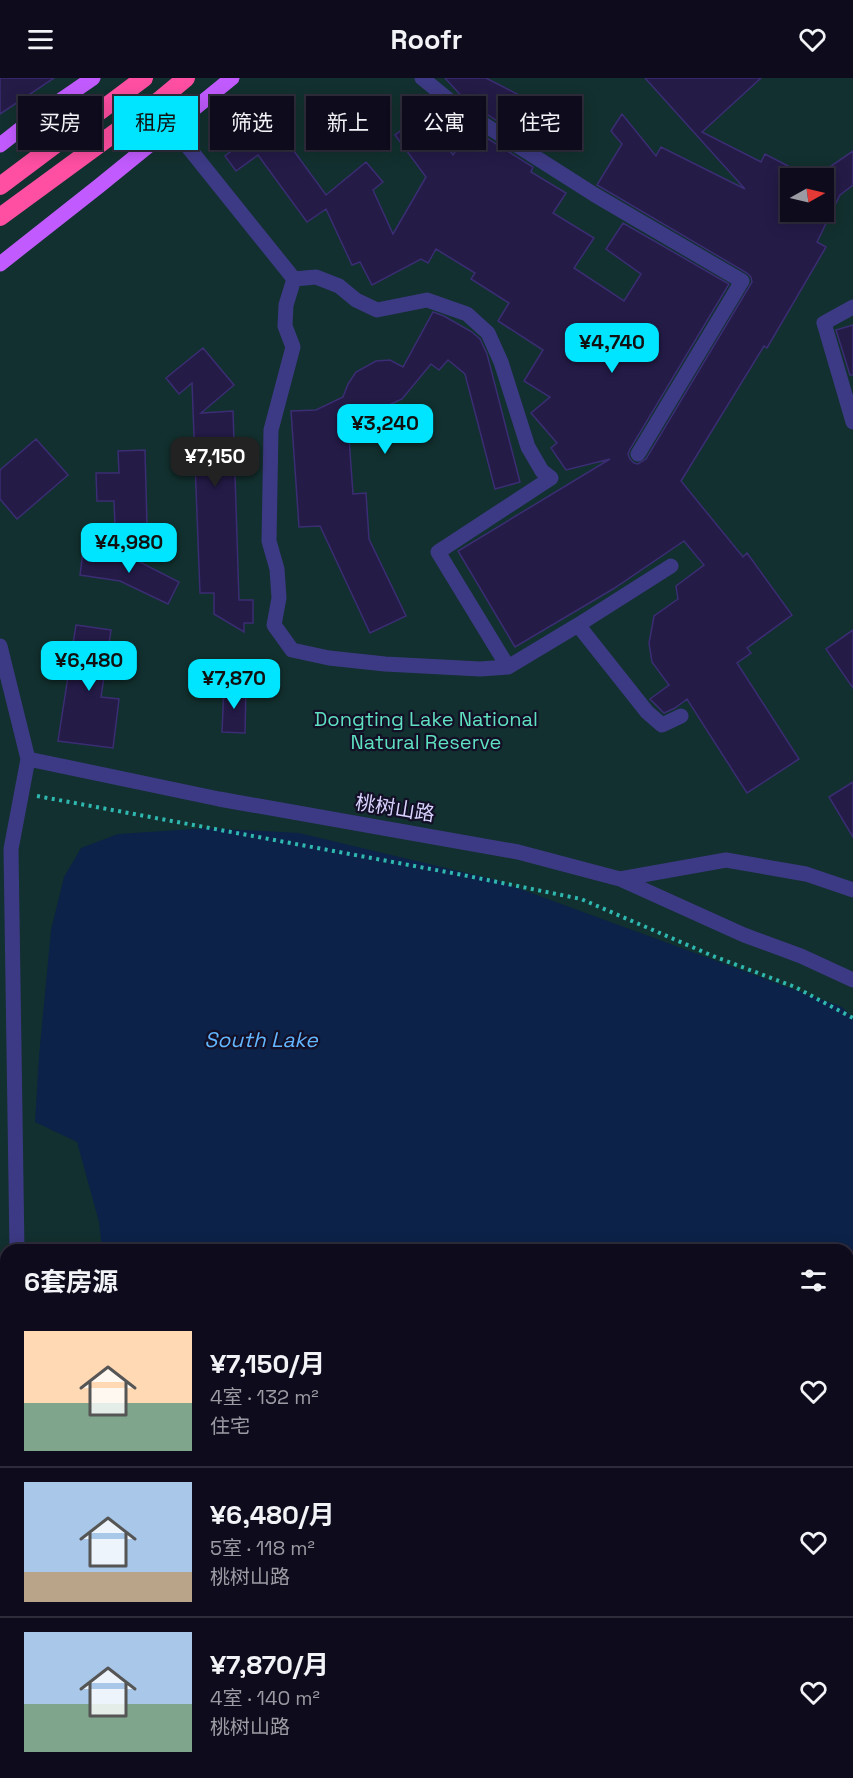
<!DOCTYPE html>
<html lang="zh">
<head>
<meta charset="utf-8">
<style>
  :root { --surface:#0e0b1c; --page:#171425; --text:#f1f3f6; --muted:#9b9ba3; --line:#2e2b3b; --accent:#00e5ff }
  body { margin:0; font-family:"Space Grotesk","Noto Sans SC",sans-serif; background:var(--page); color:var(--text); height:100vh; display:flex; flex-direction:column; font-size:22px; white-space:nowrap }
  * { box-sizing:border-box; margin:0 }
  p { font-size:20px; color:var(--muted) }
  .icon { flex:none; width:33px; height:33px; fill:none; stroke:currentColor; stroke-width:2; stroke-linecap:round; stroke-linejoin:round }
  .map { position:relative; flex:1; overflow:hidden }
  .sheet { position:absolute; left:0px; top:1166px; width:854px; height:536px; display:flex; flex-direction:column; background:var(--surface); border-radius:18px 18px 0 0; box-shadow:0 3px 15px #0003,0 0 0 2px var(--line) }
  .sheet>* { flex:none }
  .hud { position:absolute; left:18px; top:18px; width:818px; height:54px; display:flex; gap:12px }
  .needle { width:39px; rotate:82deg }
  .buttons { position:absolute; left:780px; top:90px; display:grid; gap:12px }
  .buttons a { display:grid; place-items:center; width:54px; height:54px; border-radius:0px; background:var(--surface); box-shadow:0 3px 15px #0003,0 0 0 2px var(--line); font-size:30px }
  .price { position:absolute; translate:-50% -51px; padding:0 14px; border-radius:12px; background:var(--accent); color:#111; font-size:20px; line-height:39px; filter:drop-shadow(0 2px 3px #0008) }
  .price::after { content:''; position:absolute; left:50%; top:36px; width:18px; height:14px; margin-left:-9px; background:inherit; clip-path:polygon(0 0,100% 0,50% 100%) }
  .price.selected { background:#222; color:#fff }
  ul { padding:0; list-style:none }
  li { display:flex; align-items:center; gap:18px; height:150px; padding:0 24px }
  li+li { border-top:2px solid var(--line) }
  li span { display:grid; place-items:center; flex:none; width:168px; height:120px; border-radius:0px; color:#555 }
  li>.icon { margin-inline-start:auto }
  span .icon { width:72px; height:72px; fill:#fffc; stroke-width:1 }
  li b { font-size:26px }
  h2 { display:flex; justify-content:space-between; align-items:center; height:72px; padding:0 24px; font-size:26px }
  .tag { padding:0 21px; border-radius:0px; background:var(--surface); box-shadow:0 3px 15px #0003,0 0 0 2px var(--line); font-size:21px; line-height:54px }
  .tag.selected { background:var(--accent); color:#111 }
  header { display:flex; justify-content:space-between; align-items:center; height:78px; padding:0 24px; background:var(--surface); font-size:27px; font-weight:600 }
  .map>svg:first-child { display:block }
  .green { fill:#12302f; fill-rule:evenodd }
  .water { fill:#0c2248 }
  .building { fill:#241b47; stroke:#3b2d73; stroke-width:1.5 }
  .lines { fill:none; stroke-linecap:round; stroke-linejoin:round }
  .path { stroke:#2fb8b0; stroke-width:4; stroke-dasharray:3 4.5; stroke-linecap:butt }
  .minor { stroke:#3d3a85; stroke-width:15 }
  .major { stroke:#c25bff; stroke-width:15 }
  .highway { stroke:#ff4fa3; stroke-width:18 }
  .labels { text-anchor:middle; stroke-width:4.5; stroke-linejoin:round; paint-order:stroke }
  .park-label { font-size:20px; fill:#5fe0c0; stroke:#130f26 }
  .street-label { font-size:20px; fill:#d9d4ff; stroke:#130f26 }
  .water-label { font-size:21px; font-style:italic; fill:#62b6ff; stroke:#130f26 }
</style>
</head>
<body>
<header><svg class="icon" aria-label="menu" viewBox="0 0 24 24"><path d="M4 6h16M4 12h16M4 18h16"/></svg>Roofr<svg class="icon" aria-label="heart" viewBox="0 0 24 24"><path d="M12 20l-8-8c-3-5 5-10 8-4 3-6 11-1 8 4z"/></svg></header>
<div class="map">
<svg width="853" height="1700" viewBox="0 0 853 1700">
  <rect width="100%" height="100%" fill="#130f26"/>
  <!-- green -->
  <path class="green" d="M 0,0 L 853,0 L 853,1700 L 0,1700 ZM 790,100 L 824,100 L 824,134 L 790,134 ZM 6,1172 L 848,1172 L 848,1695 L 6,1695 Z"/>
  <!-- water -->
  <path class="water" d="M 208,750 L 299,755 L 496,802 L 842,929 L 853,940 L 853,1700 L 668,1700 L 675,1695 L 848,1695 L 848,1172 L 102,1171 L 99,1144 L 77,1064 L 35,1044 L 39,978 L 51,852 L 64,799 L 81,770 L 118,756 Z"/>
  <!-- building -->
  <path class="building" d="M 0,0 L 54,0 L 0,36 Z
    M 445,0 L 486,0 L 525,20 L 524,22 L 561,45 L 544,73 L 466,23 Z
    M 645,0 L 761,0 L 702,54 L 761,84 L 765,76 L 790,89 L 790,134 L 824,134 L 824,93 L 853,73 L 853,107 L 840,117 L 817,164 L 826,169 L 767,270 L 764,268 L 681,403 L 743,479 L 747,475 L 792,537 L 747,570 L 751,575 L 737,585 L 799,681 L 747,715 L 687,621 L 675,630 L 664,635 L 650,621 L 669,607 L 652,584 L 649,565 L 654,538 L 678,521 L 676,508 L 704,487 L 684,463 L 613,511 L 515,569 L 458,473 L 610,381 L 566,392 L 551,370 L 557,365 L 531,335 L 550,319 L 524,303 L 543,272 L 498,243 L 509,225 L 471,201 L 475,195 L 436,171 L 428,185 L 421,181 L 372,207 L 360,184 L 352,187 L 326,131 L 307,144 L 258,77 L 236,93 L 225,78 L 272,43 L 326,117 L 366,84 L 383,104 L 373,112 L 393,156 L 426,99 L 395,57 L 423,36 L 453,77 L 471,50 L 533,89 L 531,94 L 566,115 L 553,135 L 594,160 L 574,190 L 624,223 L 641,196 L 606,171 L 623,145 L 729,206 L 630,371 L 628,376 L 630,381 L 634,385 L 638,386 L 646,381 L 752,204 L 751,199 L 747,195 L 597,107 L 622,66 L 611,53 L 622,36 L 656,78 L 661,69 L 745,111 Z
    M 433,234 L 444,238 L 472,254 L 480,261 L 487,276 L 520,404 L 495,411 L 465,296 L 448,282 L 439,292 L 431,286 L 402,321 L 348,346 L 353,416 L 366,415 L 369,461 L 406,538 L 370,555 L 320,448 L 299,449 L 291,333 L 316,332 L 343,319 L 348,306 L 356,294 L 376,283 L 390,282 L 403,289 Z
    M 853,247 L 853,297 L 850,297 L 836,252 Z
    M 203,270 L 234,307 L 201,335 L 233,333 L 239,522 L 253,522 L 253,545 L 244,545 L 244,554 L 214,536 L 214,515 L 200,515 L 192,305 L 179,316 L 166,300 Z
    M 36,361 L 68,397 L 17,441 L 0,421 L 0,392 Z
    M 145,372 L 147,447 L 115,448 L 114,423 L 97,423 L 96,395 L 119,395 L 118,373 Z
    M 83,473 L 130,479 L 179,504 L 168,526 L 120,503 L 80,497 Z
    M 76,547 L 111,552 L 101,619 L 119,621 L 113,670 L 58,663 Z
    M 853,552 L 853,610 L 826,571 Z
    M 224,608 L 246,609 L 245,655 L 222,654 Z
    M 853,704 L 853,759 L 829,719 Z"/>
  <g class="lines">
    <!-- path -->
    <path class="path" d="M 37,718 L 463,797 L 581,821 L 713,878 L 795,909 L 853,940"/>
    <!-- minor -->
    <path class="minor" d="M 422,0 L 460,31 L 595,117 L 742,203 L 638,376
      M 172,49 L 294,201 L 286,227 L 285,248 L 293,269 L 271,352 L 269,463 L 277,491 L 279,520 L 274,547 L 292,572 L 329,580 L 385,586 L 480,591 L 508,589 L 578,547 L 647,634 L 662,647 L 681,638
      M 294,201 L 316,199 L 339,208 L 356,222 L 377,232 L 427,222 L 467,236 L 488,255 L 501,284 L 528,369 L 542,393 L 551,400 L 438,474 L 508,589
      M 853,229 L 824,245 L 853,344
      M 578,547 L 671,488
      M 0,568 L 28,681 L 219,721 L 518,774 L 620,801 L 744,857 L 801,878 L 853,902
      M 620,801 L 726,782 L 806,796 L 853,812
      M 17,1172 L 11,771 L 28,681
      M 0,1274 L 6,1264
      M 330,1695 L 340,1700
      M 125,1700 L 129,1695
      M 443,1700 L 449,1695"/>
    <!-- major -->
    <path class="major" d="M 0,67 L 32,42 L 93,0
      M 0,186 L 99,108 L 232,0"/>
    <!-- highway -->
    <path class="highway" d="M 0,108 L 144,0
      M 0,139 L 161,21 L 186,0"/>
  </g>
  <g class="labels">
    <!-- park labels -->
    <g class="park-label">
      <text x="426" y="648">Dongting Lake National<tspan x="426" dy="23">Natural Reserve</tspan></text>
    </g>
    <!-- street labels -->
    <g class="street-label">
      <text transform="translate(395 730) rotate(9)" y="7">桃树山路</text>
    </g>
    <!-- water labels -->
    <g class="water-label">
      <text x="261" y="969">South Lake</text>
    </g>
  </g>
</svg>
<div class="buttons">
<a><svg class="needle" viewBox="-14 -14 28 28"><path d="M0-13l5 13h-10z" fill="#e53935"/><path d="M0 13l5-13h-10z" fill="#9b9ba3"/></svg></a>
</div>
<b class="price" style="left:612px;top:296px">¥4,740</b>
<b class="price" style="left:385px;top:377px">¥3,240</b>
<b class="price selected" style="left:215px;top:410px">¥7,150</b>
<b class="price" style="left:129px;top:496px">¥4,980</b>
<b class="price" style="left:89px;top:614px">¥6,480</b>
<b class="price" style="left:234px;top:632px">¥7,870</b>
<div class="hud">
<a class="tag">买房</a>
<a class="tag selected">租房</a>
<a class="tag">筛选</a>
<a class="tag">新上</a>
<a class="tag">公寓</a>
<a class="tag">住宅</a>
</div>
<section class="sheet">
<h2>6套房源<svg class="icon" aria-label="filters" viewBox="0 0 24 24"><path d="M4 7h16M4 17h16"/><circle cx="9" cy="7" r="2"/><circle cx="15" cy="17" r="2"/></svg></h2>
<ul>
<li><span style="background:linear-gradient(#ffd9b3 60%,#7fa58c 0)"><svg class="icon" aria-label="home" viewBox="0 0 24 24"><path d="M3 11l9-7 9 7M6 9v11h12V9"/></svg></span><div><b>¥7,150/月</b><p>4室 · 132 m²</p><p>住宅</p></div><svg class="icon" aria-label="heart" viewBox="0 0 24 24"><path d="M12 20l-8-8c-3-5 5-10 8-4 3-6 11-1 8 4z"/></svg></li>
<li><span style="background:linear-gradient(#a9c7e8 75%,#b9a48a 0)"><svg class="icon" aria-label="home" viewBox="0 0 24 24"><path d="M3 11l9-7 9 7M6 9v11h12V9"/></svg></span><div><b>¥6,480/月</b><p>5室 · 118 m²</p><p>桃树山路</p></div><svg class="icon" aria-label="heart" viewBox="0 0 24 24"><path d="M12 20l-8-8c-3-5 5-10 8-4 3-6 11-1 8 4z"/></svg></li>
<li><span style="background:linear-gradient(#a9c7e8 60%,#7fa58c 0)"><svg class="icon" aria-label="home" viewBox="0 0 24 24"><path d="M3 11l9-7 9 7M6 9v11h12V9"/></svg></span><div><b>¥7,870/月</b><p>4室 · 140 m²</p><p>桃树山路</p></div><svg class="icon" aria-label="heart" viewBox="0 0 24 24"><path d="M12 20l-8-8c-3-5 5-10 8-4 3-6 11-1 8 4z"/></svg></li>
</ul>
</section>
</div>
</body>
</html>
